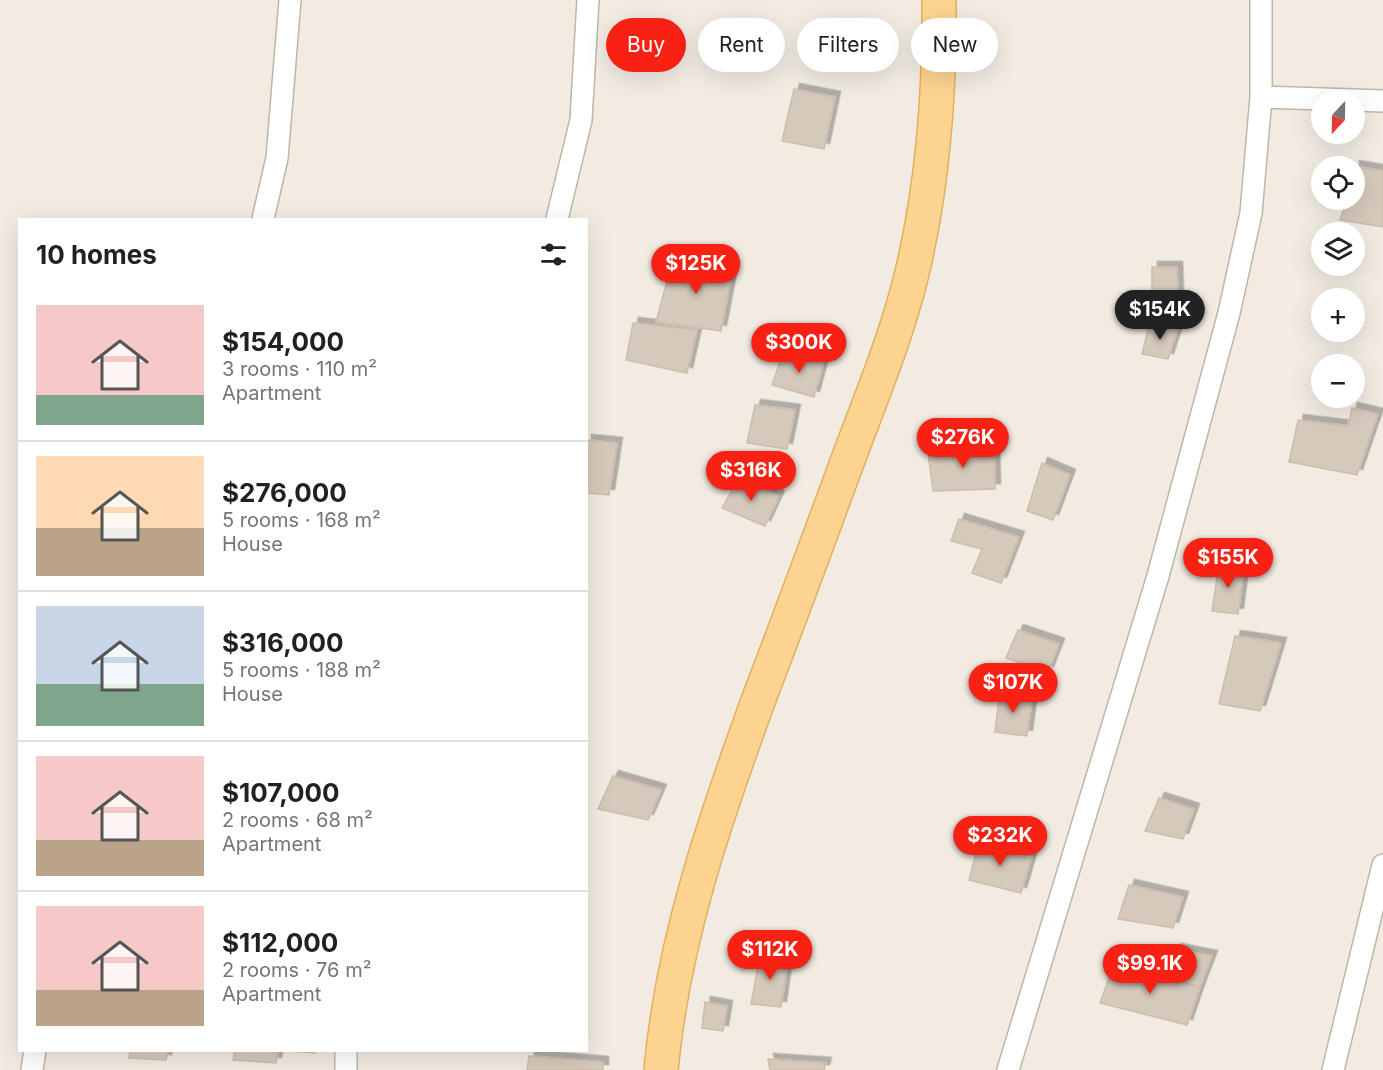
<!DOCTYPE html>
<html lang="en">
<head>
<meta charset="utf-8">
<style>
  :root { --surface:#fff; --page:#f2f2f2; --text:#202124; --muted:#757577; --line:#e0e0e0; --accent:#f82113 }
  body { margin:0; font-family:Inter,sans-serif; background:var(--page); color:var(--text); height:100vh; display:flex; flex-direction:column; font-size:22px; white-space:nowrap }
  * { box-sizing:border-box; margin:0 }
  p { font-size:20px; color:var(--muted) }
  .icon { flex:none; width:33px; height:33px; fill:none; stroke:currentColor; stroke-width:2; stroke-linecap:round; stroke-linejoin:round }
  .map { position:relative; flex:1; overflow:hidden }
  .side { position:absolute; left:18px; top:218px; width:570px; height:834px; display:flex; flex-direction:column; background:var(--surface); border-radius:0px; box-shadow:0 6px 24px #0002 }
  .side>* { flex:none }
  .hud { position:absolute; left:606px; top:18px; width:570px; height:54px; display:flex; gap:12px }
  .needle { width:39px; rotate:202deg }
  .fabs { position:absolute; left:1311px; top:90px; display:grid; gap:12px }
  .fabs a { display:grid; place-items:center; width:54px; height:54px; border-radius:50%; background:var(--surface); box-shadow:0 6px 24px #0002; font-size:30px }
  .price { position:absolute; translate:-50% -51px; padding:0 14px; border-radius:21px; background:var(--accent); color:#fff; font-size:20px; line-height:39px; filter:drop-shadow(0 2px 3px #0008) }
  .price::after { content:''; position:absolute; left:50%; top:36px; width:18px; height:14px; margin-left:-9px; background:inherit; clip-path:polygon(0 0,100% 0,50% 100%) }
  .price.selected { background:#222; color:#fff }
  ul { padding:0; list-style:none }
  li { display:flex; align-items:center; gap:18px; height:150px; padding:0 18px }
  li+li { border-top:2px solid var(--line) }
  li span { display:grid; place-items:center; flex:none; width:168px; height:120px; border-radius:0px; color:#555 }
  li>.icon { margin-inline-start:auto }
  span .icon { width:72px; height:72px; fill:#fffc; stroke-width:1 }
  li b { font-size:26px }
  h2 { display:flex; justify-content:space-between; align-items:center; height:72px; padding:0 18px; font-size:26px }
  .tag { padding:0 21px; border-radius:27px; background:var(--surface); box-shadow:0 6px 24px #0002; font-size:21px; line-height:54px }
  .tag.selected { background:var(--accent); color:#fff }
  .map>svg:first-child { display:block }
  .building { fill:#d5c9bb; stroke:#cdbdab; stroke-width:1.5; filter:url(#shadow) }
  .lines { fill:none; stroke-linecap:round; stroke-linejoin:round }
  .minor-casing { stroke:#bfb5a8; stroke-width:24 }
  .primary-casing { stroke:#e1af60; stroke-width:36 }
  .minor { stroke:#fff; stroke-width:21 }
  .primary { stroke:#fdd48f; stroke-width:33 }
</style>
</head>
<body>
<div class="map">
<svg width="1383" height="1070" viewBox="0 0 1383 1070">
  <defs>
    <filter id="shadow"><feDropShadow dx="5.5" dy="-5.5" stdDeviation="0" flood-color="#0004"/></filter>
  </defs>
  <rect width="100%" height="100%" fill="#f1ebe2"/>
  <!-- building -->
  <path class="building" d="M 794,89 L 835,97 L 824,149 L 782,141 Z
    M 1354,166 L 1383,171 L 1383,227 L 1340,220 L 1344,208 L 1332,207 L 1334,200 L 1354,200 Z
    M 673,259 L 733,268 L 721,331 L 656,322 Z
    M 1152,267 L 1177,267 L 1178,299 L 1152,298 Z
    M 1150,322 L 1178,328 L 1168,359 L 1142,354 Z
    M 633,323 L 697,330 L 687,373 L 626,360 Z
    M 783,353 L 824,360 L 814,397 L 772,385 Z
    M 755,405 L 795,410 L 787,449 L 747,443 Z
    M 1352,408 L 1378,414 L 1357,475 L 1289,462 L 1298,420 L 1348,426 Z
    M 586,440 L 617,443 L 609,495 L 586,493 Z
    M 994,446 L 995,489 L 933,491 L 928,452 Z
    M 1042,463 L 1070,475 L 1053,520 L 1027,511 Z
    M 739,478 L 779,496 L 765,526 L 722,508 Z
    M 959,519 L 1019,537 L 1001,583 L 972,573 L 982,549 L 951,541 Z
    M 1219,563 L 1244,567 L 1238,614 L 1212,611 Z
    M 1018,630 L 1059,644 L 1048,672 L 1006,658 Z
    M 1235,636 L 1281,643 L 1260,711 L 1219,704 Z
    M 1000,690 L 1032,699 L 1027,736 L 995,732 Z
    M 613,776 L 661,790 L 648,820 L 598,809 Z
    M 1159,798 L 1194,809 L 1183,839 L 1145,831 Z
    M 979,841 L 1032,856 L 1021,893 L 969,880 Z
    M 1129,885 L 1183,897 L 1173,928 L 1118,919 Z
    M 1176,949 L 1212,956 L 1200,987 L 1165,978 Z
    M 760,955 L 788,959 L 781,1007 L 751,1004 Z
    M 1114,964 L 1200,987 L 1187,1025 L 1100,1003 Z
    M 705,1002 L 727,1006 L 723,1031 L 702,1028 Z
    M 130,1050 L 168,1050 L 166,1060 L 129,1058 Z
    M 235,1050 L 278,1050 L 276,1063 L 233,1060 Z
    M 278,1050 L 316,1050 L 315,1053 Z
    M 529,1056 L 603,1062 L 603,1070 L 527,1070 Z
    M 768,1059 L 826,1063 L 824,1070 L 770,1070 Z"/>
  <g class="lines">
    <!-- minor casing -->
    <g class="minor-casing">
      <path id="minor" d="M 1261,97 L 1383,101
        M 263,219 L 277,158 L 290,0
        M 557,219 L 581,120 L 588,0
        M 346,1050 L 346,1070
        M 32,1070 L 35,1050
        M 1008,1070 L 1158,576 L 1229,313 L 1251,213 L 1261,97 L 1261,0
        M 1333,1070 L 1383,865"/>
    </g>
    <!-- primary casing -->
    <g class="primary-casing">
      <path id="primary" d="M 661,1070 C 673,939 716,816 761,693 C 791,615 820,536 849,457 C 871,398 896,338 911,277 C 933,187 940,93 939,0"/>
    </g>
    <!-- minor -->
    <use href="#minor" class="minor"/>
    <!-- primary -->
    <use href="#primary" class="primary"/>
  </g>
</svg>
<div class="fabs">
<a><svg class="needle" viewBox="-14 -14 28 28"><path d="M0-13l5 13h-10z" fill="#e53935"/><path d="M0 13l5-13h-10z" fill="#757577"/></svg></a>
<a><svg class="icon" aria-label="locate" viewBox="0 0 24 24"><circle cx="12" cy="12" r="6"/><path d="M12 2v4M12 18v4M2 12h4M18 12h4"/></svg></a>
<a><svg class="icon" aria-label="layers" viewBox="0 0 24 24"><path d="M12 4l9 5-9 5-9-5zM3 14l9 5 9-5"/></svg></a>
<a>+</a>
<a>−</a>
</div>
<b class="price" style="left:696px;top:295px">$125K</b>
<b class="price selected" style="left:1160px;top:341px">$154K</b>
<b class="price" style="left:799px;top:374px">$300K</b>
<b class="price" style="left:963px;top:469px">$276K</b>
<b class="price" style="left:751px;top:502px">$316K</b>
<b class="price" style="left:1228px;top:589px">$155K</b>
<b class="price" style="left:1013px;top:714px">$107K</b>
<b class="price" style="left:1000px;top:867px">$232K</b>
<b class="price" style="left:770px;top:981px">$112K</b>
<b class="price" style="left:1150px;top:995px">$99.1K</b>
<div class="hud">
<a class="tag selected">Buy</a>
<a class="tag">Rent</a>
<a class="tag">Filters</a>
<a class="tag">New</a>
</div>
<section class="side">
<h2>10 homes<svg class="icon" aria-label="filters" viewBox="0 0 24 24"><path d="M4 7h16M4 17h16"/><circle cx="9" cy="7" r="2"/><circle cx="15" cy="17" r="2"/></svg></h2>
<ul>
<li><span style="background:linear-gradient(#f6c9c9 75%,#7fa58c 0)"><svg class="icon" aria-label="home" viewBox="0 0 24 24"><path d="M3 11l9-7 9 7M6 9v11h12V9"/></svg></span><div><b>$154,000</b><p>3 rooms · 110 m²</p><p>Apartment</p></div></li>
<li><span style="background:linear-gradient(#ffd9b3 60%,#b9a48a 0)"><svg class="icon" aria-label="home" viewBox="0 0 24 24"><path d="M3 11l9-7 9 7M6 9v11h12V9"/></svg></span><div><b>$276,000</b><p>5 rooms · 168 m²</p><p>House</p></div></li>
<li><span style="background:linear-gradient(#c9d6e8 65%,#7fa58c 0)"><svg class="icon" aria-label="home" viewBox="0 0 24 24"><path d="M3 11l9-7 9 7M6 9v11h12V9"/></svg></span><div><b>$316,000</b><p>5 rooms · 188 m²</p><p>House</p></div></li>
<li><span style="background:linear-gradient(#f6c9c9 70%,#b9a48a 0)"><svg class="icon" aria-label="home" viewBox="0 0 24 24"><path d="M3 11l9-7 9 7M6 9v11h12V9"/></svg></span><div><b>$107,000</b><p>2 rooms · 68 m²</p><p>Apartment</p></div></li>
<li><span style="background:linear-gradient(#f6c9c9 70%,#b9a48a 0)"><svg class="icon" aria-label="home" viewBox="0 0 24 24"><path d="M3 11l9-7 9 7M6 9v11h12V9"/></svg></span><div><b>$112,000</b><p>2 rooms · 76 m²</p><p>Apartment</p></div></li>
</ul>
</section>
</div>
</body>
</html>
